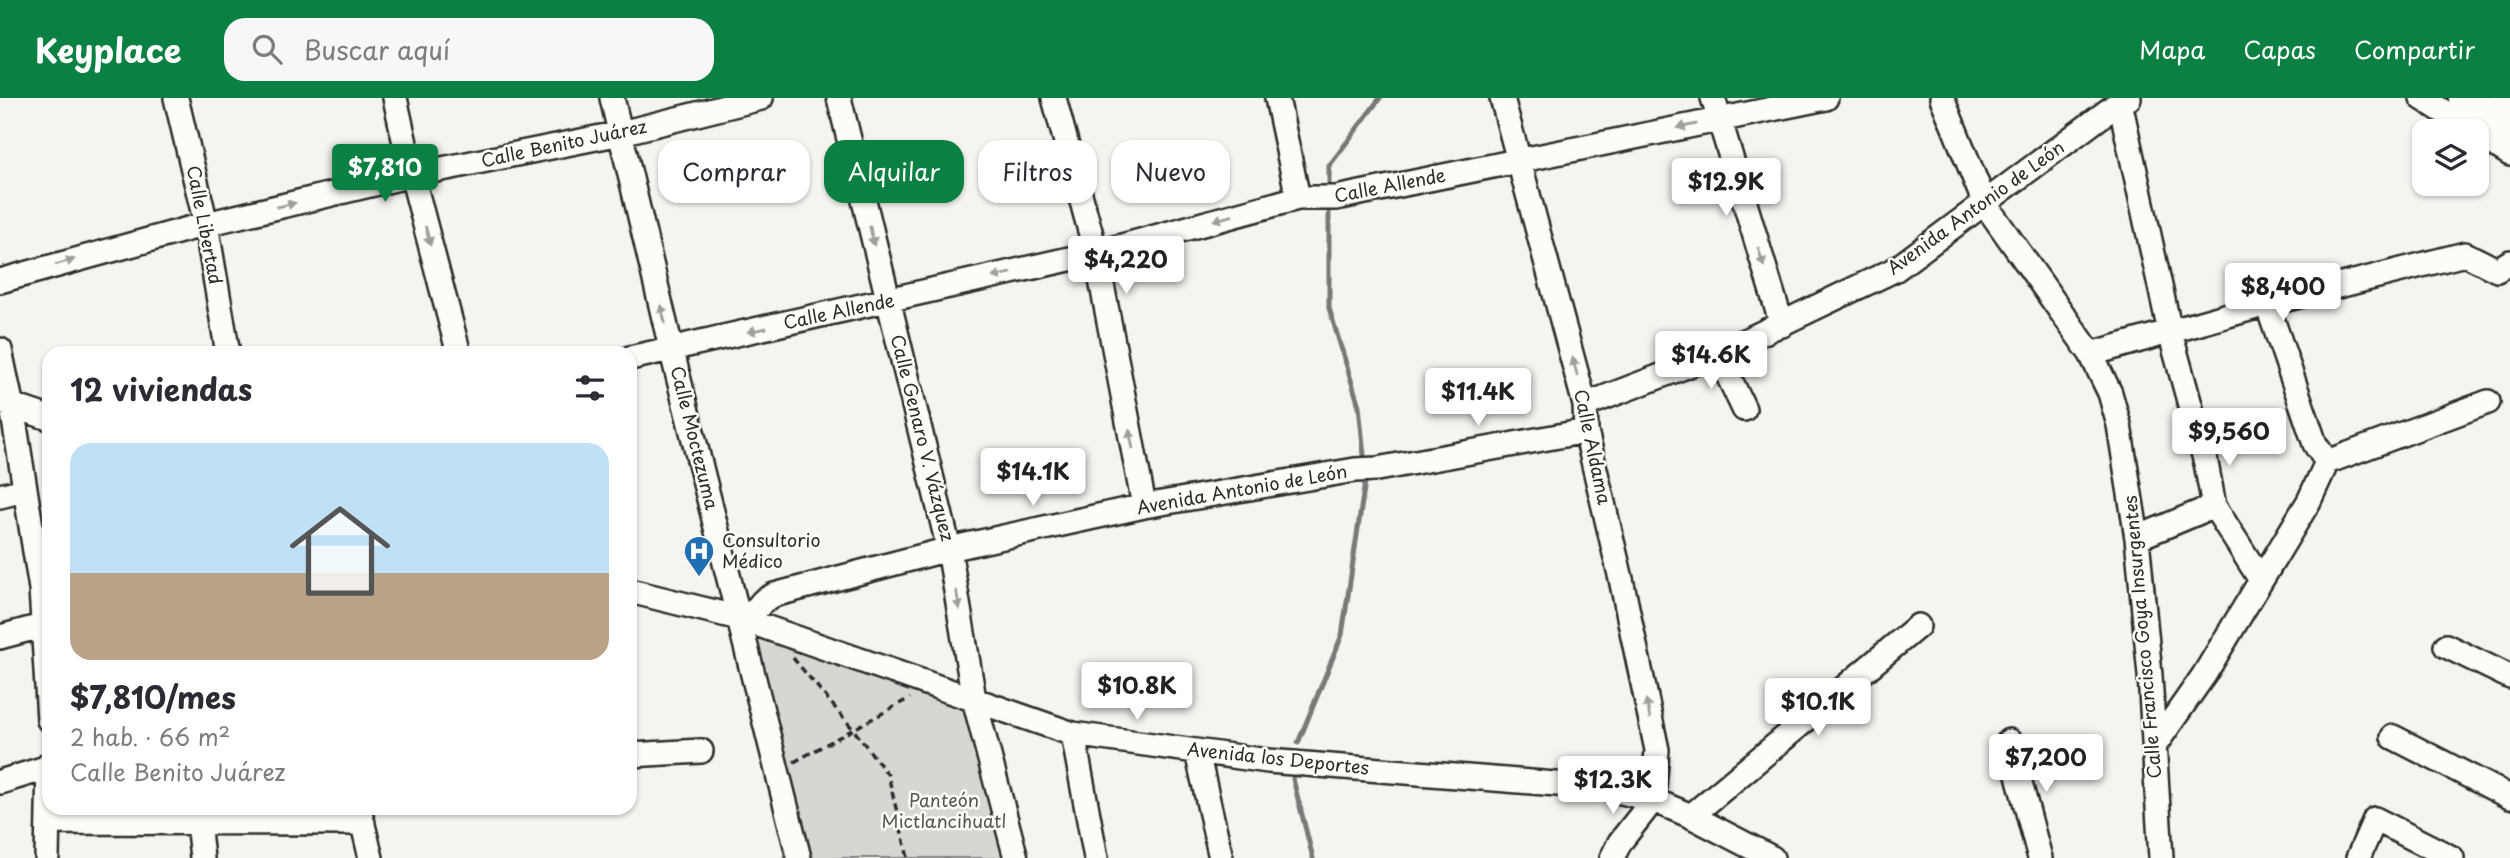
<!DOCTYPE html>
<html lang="es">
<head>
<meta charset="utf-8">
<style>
  :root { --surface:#fff; --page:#f7f7f7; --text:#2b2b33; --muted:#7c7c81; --line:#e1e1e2; --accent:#0b8043 }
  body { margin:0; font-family:"Playpen Sans",sans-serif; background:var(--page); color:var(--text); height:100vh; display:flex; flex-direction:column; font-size:26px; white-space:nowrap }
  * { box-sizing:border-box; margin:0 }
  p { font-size:23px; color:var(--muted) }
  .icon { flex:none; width:38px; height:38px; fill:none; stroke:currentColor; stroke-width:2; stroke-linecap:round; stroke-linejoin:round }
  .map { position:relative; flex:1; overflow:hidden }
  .drawer { position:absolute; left:42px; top:248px; width:595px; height:469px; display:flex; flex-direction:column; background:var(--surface); border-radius:21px; box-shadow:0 2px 5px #0004 }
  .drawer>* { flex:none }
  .banner { position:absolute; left:658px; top:42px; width:665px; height:63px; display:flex; gap:14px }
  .tools { position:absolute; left:2412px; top:21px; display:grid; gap:14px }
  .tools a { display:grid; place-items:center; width:77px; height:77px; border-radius:14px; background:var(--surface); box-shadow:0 2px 5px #0004; font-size:35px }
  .price { position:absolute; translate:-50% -60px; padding:0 16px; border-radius:7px; background:#fff; color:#222; font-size:23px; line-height:46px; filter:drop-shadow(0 2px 4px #0008) }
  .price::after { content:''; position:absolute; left:50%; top:42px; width:21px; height:16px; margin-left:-10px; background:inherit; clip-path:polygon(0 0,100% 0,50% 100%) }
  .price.active { background:var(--accent); color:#fff }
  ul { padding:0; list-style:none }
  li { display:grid; align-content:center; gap:14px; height:371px; padding:0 28px }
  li+li { border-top:2px solid var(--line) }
  li span { display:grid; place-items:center; height:217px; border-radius:21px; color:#555 }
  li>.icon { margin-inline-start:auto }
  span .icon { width:126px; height:126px; fill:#fffc; stroke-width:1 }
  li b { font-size:30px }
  h2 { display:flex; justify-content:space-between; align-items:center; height:84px; padding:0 28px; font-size:30px }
  .chip { padding:0 24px; border-radius:21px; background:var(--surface); box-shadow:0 2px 5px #0004; font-size:24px; line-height:63px }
  .chip.active { background:var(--accent); color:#fff }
  header { display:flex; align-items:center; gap:42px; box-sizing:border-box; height:98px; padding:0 35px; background:var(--accent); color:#fff }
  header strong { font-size:33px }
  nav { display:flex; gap:38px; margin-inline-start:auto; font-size:24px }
  .search { width:490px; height:63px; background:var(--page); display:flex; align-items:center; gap:18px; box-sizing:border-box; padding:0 24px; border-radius:21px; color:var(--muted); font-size:26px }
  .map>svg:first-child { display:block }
  .green { fill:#d7d6d2; stroke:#81807e; stroke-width:2 }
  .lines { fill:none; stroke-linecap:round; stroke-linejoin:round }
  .stream { stroke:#797877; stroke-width:5 }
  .minor-casing { stroke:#2b2b2b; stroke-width:28 }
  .major-casing { stroke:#2b2b2b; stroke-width:35 }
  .path { stroke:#2b2b2b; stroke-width:3.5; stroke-dasharray:7 5; stroke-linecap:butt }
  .minor { stroke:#fdfcf7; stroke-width:23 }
  .major { stroke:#fdfcf7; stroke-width:30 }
  .oneway { fill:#9e9e9b }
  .labels { text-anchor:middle; stroke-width:5; stroke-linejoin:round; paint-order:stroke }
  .street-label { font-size:18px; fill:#2b2b2b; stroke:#fdfcf7 }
  .poi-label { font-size:18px; fill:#2b2b2b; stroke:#fdfcf7; text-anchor:start }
  .park-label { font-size:18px; fill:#565655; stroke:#fdfcf7 }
</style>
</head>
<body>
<header>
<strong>Keyplace</strong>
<div class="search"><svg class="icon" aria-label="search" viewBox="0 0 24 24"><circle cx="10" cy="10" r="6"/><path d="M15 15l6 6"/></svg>Buscar aquí</div>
<nav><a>Mapa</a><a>Capas</a><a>Compartir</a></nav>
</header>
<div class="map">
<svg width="2510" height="760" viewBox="0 0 2510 760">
  <rect width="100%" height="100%" fill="#f5f4ef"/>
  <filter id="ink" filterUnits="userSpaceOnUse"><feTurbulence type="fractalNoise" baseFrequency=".0143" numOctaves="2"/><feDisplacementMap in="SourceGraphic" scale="14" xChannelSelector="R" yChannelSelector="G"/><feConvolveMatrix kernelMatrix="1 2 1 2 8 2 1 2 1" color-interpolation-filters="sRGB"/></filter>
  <g filter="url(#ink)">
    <!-- green -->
    <path class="green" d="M 747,522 L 974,601 L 1006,760 L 809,760 Z"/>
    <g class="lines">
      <!-- stream -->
      <path class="stream" d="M 1329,96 L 1329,68 L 1380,0
        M 1329,105 L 1329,210 L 1359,308 L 1365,367
        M 1298,645 L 1342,537 L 1366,377
        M 1293,681 L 1313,760"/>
      <!-- minor casing -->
      <g class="minor-casing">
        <path id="minor" d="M 176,0 L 206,126 L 228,256
          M 395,0 L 412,77 L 459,256
          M 612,0 L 671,250 L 799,760
          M 839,0 L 949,451 L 974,601 L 1016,760
          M 1054,0 L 1096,155 L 1144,408
          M 1277,0 L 1298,100
          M 1502,0 L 1585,307 L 1586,333 L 1621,481 L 1657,652 L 1653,702
          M 1713,0 L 1782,227
          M 1942,0 L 1985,106 L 2091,256 L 2110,295 L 2119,327 L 2137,440 L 2150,577 L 2161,760
          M 2422,0 L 2474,33
          M 2120,4 L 2170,234 L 2206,365 L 2214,408 L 2137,440
          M 2476,35 L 2510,56
          M 0,183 L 206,126 L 412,77 L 621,35 L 761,0
          M 2267,206 L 2315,346 L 2327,364 L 2488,304
          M 0,252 L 12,309 L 41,491 L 49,622
          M 1718,256 L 1744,311
          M 2091,256 L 2267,206 L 2465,156 L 2497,172 L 2510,164
          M 630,260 L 1096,155 L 1298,100 L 1336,100 L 1826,0
          M 2,304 L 49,320
          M 1585,307 L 1718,256 L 1896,171 L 2120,4 L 2129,0
          M 0,398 L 24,392
          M 2214,408 L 2261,482
          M 630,493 L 739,520 L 1073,636 L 1268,663 L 1606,690 L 1653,702 L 1691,718 L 1772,760
          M 747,522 L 763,503 L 774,497 L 949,451 L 1144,408 L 1355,372 L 1377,371 L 1586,333
          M 0,539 L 45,527
          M 2446,548 L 2510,579
          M 1073,636 L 1096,760
          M 2393,639 L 2510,699
          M 2009,643 L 2040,760
          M 2155,647 L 2204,577 L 2309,403 L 2327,364
          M 1197,654 L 1221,760
          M 630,657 L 701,653
          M 0,684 L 49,669
          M 199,710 L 198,724 L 202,760
          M 359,710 L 371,760
          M 1691,718 L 1918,528
          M 48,724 L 363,725
          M 47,760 L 49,666
          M 1612,760 L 1620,744 L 1653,702
          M 2358,760 L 2375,721 L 2452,760"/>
      </g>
      <!-- major casing -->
      <g class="major-casing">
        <path id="major" d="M 2464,0 L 2510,30
          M 2505,0 L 2510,4"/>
      </g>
      <!-- path -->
      <path class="path" d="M 793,560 L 853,631 L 888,677 L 908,760
        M 794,664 L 910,600"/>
      <!-- minor -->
      <use href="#minor" class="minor"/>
      <!-- major -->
      <use href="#major" class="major"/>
    </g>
    <!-- one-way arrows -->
    <defs><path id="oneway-solid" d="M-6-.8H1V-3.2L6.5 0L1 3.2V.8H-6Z" transform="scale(1.75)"/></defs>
    <g class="oneway">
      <use href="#oneway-solid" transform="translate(1687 28) rotate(168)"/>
      <use href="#oneway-solid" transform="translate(286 107) rotate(-13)"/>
      <use href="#oneway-solid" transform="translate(1223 120) rotate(165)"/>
      <use href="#oneway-solid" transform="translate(428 138) rotate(75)"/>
      <use href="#oneway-solid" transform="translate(872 138) rotate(77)"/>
      <use href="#oneway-solid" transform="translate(1761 159) rotate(73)"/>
      <use href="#oneway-solid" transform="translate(65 164) rotate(-16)"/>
      <use href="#oneway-solid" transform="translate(1002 177) rotate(167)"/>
      <use href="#oneway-solid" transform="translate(663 216) rotate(-103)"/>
      <use href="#oneway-solid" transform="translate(757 232) rotate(168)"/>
      <use href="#oneway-solid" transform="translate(1575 269) rotate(-105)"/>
      <use href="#oneway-solid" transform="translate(1131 341) rotate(-101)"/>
      <use href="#oneway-solid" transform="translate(958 502) rotate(81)"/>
      <use href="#oneway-solid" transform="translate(1648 611) rotate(-102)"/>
    </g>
  </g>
  <!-- icons -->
  <defs>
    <g id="hospital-pin" transform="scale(1.575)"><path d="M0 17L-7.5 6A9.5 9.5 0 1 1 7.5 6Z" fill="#1f6fb2" stroke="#fdfcf7"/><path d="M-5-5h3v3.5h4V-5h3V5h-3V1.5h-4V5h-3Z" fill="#fff"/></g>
  </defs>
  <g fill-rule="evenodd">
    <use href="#hospital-pin" x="699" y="453"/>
  </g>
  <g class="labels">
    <!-- street labels -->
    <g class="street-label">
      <text transform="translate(564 46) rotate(-12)" y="6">Calle Benito Juárez</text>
      <text transform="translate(1390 88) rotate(-11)" y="6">Calle Allende</text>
      <text transform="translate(1976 110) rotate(-36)" y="6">Avenida Antonio de León</text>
      <text transform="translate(204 127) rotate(79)" y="6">Calle Libertad</text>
      <text transform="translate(839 214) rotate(-12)" y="6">Calle Allende</text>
      <text transform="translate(694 340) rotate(76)" y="6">Calle Moctezuma</text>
      <text transform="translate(922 340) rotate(76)" y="6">Calle Genaro V. Vázquez</text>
      <text transform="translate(1592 349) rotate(78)" y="6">Calle Aldama</text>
      <text transform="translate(1242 392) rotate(-10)" y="6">Avenida Antonio de León</text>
      <text transform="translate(2143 539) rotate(-95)" y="6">Calle Francisco Goya Insurgentes</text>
      <text transform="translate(1278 661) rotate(6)" y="6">Avenida los Deportes</text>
    </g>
    <!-- poi labels -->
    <g class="poi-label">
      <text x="722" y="449">Consultorio<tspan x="722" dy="21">Médico</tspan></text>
    </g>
    <!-- park labels -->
    <g class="park-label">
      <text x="944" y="709">Panteón<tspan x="944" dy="21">Mictlancihuatl</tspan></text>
    </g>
  </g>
</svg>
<div class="tools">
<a><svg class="icon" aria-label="layers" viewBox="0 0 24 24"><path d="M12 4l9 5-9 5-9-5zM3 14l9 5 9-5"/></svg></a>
</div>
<b class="price active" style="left:385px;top:106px">$7,810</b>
<b class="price" style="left:1726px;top:120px">$12.9K</b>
<b class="price" style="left:1126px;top:198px">$4,220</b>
<b class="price" style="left:2283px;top:225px">$8,400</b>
<b class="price" style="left:1711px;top:293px">$14.6K</b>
<b class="price" style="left:1478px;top:330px">$11.4K</b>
<b class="price" style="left:2229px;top:370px">$9,560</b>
<b class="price" style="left:1033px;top:410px">$14.1K</b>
<b class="price" style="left:1137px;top:624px">$10.8K</b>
<b class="price" style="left:1818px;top:640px">$10.1K</b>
<b class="price" style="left:2046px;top:696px">$7,200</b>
<b class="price" style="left:1613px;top:718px">$12.3K</b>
<div class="banner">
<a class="chip">Comprar</a>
<a class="chip active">Alquilar</a>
<a class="chip">Filtros</a>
<a class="chip">Nuevo</a>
</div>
<section class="drawer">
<h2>12 viviendas<svg class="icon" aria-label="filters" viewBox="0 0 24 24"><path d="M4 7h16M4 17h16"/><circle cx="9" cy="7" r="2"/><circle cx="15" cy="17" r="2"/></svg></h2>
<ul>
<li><span style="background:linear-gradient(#bfe0f5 60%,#b9a48a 0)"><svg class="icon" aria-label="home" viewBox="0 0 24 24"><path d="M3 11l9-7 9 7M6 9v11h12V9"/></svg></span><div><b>$7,810/mes</b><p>2 hab. · 66 m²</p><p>Calle Benito Juárez</p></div></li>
</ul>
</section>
</div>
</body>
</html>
